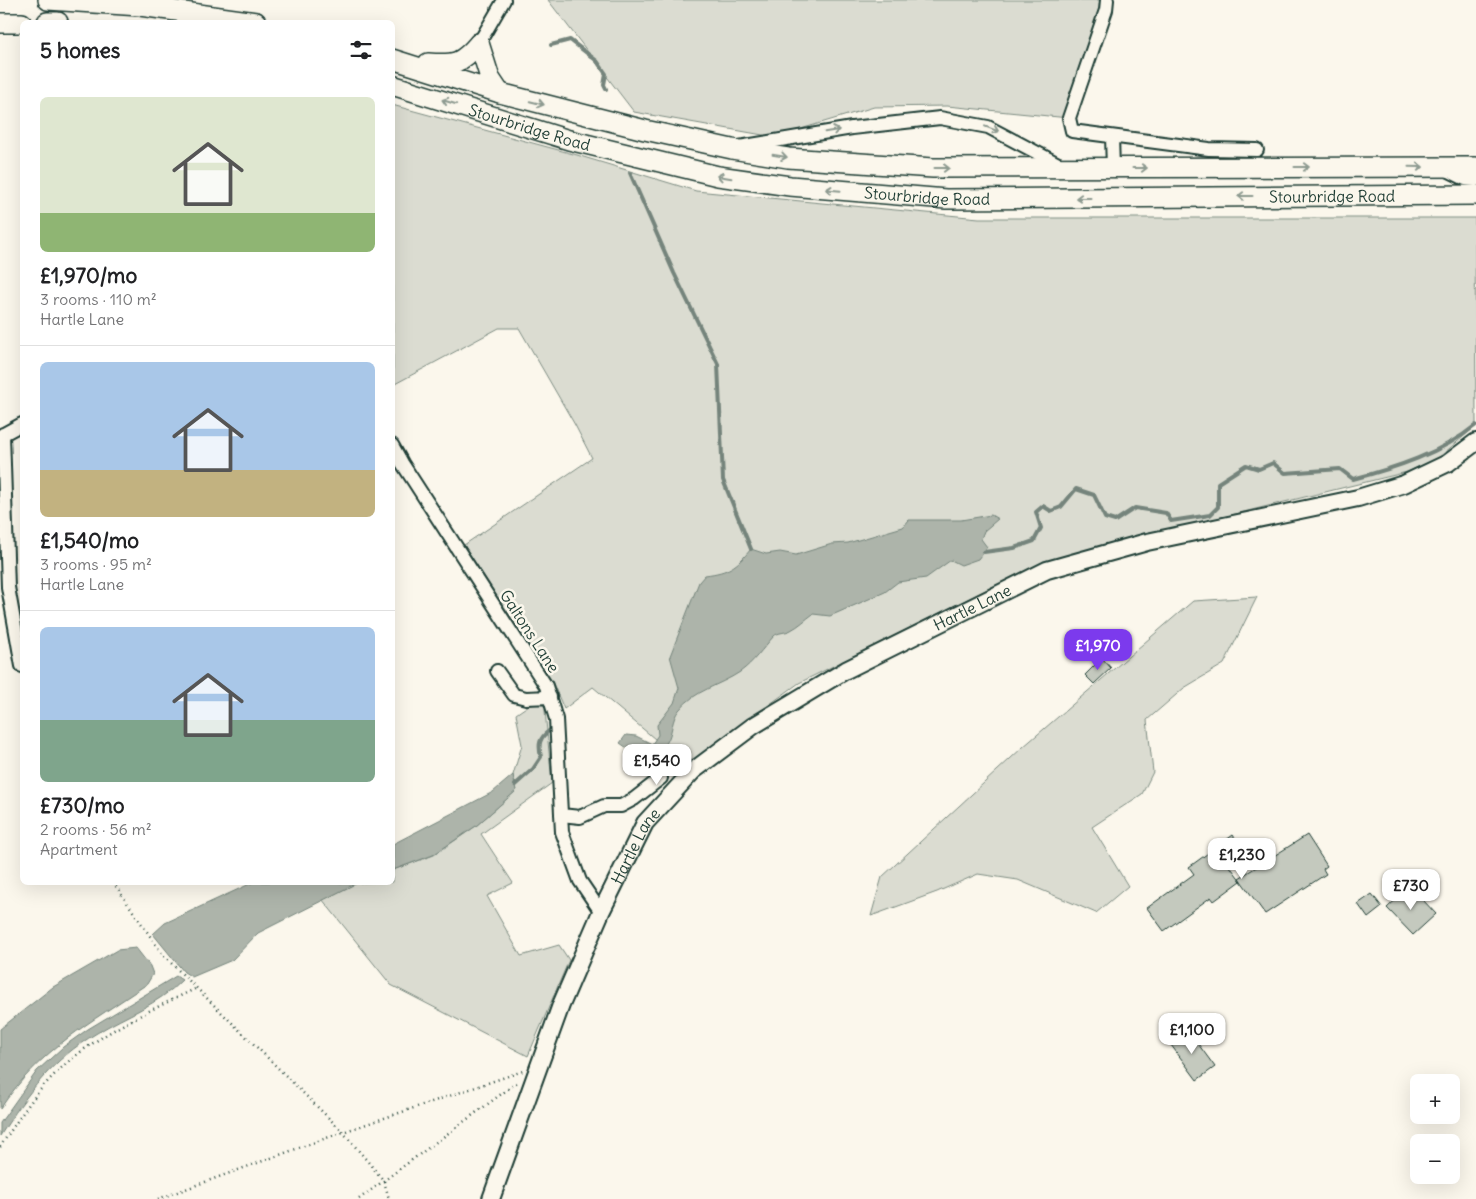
<!DOCTYPE html>
<html lang="en">
<head>
<meta charset="utf-8">
<style>
  :root { --surface:#fff; --page:#f2f2f2; --text:#202124; --muted:#757577; --line:#e0e0e0; --accent:#7c3aed }
  body { margin:0; font-family:Delius,sans-serif; background:var(--page); color:var(--text); height:100vh; display:flex; flex-direction:column; font-size:19px; white-space:nowrap }
  * { box-sizing:border-box; margin:0 }
  p { font-size:16px; color:var(--muted) }
  .icon { flex:none; width:28px; height:28px; fill:none; stroke:currentColor; stroke-width:2; stroke-linecap:round; stroke-linejoin:round }
  .map { position:relative; flex:1; overflow:hidden }
  .side { position:absolute; left:20px; top:20px; width:375px; height:865px; display:flex; flex-direction:column; background:var(--surface); border-radius:8px; box-shadow:0 5px 20px #0002 }
  .side>* { flex:none }
  .controls { position:absolute; left:1410px; top:1074px; display:grid; gap:10px }
  .controls a { display:grid; place-items:center; width:50px; height:50px; border-radius:8px; background:var(--surface); box-shadow:0 5px 20px #0002; font-size:25px }
  .price { position:absolute; translate:-50% -42px; padding:0 11px; border-radius:10px; background:#fff; color:#222; font-size:16px; line-height:32px; filter:drop-shadow(0 1px 2px #0008) }
  .price::after { content:''; position:absolute; left:50%; top:30px; width:15px; height:11px; margin-left:-8px; background:inherit; clip-path:polygon(0 0,100% 0,50% 100%) }
  .price.current { background:var(--accent); color:#fff }
  ul { padding:0; list-style:none }
  li { display:grid; align-content:center; gap:10px; height:265px; padding:0 20px }
  li+li { border-top:1px solid var(--line) }
  li span { display:grid; place-items:center; height:155px; border-radius:8px; color:#555 }
  li>.icon { margin-inline-start:auto }
  span .icon { width:90px; height:90px; fill:#fffc; stroke-width:1 }
  li b { font-size:21px }
  h2 { display:flex; justify-content:space-between; align-items:center; height:60px; padding:0 20px; font-size:21px }
  .map>svg:first-child { display:block }
  .green { fill:#dbdcd1; stroke:#7d8c82 }
  .water { fill:#adb4aa; stroke:#74847b }
  .lines { fill:none; stroke-linecap:round; stroke-linejoin:round }
  .stream { stroke:#74847b; stroke-width:4 }
  .building { fill:#c4c9be; stroke:#1f3d34 }
  .minor-casing { stroke:#1f3d34; stroke-width:16 }
  .major-casing { stroke:#1f3d34; stroke-width:20 }
  .highway-casing { stroke:#1f3d34; stroke-width:22 }
  .path { stroke:#1f3d34; stroke-width:2.5; stroke-dasharray:1 4; stroke-linecap:butt }
  .minor { stroke:#fbf7ec; stroke-width:12 }
  .major { stroke:#fbf7ec; stroke-width:16 }
  .highway { stroke:#fbf7ec; stroke-width:19 }
  .oneway { stroke:#8d9a90 }
  .labels { text-anchor:middle; stroke-width:5; stroke-linejoin:round; paint-order:stroke }
  .street-label { font-size:16px; fill:#1f3d34; stroke:#fbf7ec }
</style>
</head>
<body>
<div class="map">
<svg width="1476" height="1199" viewBox="0 0 1476 1199">
  <rect width="100%" height="100%" fill="#fbf7ec"/>
  <filter id="ink" filterUnits="userSpaceOnUse"><feTurbulence type="fractalNoise" baseFrequency=".02" numOctaves="2"/><feDisplacementMap in="SourceGraphic" scale="10" xChannelSelector="R" yChannelSelector="G"/><feConvolveMatrix kernelMatrix="1 2 1 2 8 2 1 2 1" color-interpolation-filters="sRGB"/></filter>
  <g filter="url(#ink)">
    <!-- green -->
    <path class="green" d="M 548,0 L 1103,0 L 1069,118 L 947,106 L 874,107 L 774,137 L 634,112 Z
      M 392,105 L 577,155 L 696,191 L 979,218 L 1475,218 L 1476,426 L 1437,459 L 1407,472 L 1088,550 L 990,588 L 799,683 L 686,765 L 593,687 L 564,709 L 552,681 L 464,545 L 592,458 L 575,425 L 519,328 L 499,328 L 393,385 Z
      M 1257,597 L 1224,664 L 1184,688 L 1147,720 L 1153,772 L 1142,794 L 1092,827 L 1128,886 L 1096,913 L 1018,880 L 978,874 L 937,892 L 871,916 L 882,877 L 1023,747 L 1193,601 Z
      M 543,690 L 552,783 L 481,834 L 513,883 L 487,896 L 521,956 L 559,945 L 569,960 L 528,1056 L 391,985 L 322,899 L 357,883 L 392,882 L 393,870 L 434,855 L 476,826 L 516,791 L 513,775 L 522,745 L 516,714 L 532,703 Z"/>
    <!-- water -->
    <path class="water" d="M 991,515 L 998,519 L 984,531 L 981,539 L 987,547 L 978,559 L 961,565 L 951,560 L 926,578 L 898,582 L 885,592 L 830,616 L 813,614 C 806,619 799,626 791,630 C 786,633 778,632 774,636 C 762,649 754,662 740,672 C 719,686 695,690 679,710 C 671,720 673,732 667,742 C 659,756 644,762 634,749 L 630,750 L 620,743 L 626,735 L 636,736 L 652,744 L 658,735 L 657,725 L 674,703 L 679,688 L 670,656 L 699,582 L 705,575 C 729,572 736,567 751,549 L 766,554 L 780,552 L 796,555 L 832,544 L 848,543 L 903,527 L 909,520 L 961,520 Z
      M 513,775 L 516,791 L 476,826 L 433,855 L 393,870 L 393,844 L 493,792 Z
      M 254,882 L 357,883 L 258,933 L 232,960 L 192,977 L 184,972 L 153,934 L 165,923 Z
      M 136,948 L 150,966 L 153,974 L 147,984 C 90,1023 40,1049 0,1109 L 0,1029 L 53,987 L 117,950 Z
      M 176,976 L 182,980 C 158,1005 126,1015 97,1033 C 52,1060 28,1092 0,1136 L 0,1123 L 37,1071 L 63,1047 L 88,1029 Z"/>
    <g class="lines">
      <!-- stream -->
      <path class="stream" d="M 551,45 L 570,40 L 597,61 L 606,74 L 604,85 L 606,89
        M 630,173 L 674,273 L 718,364 L 723,480 L 751,549
        M 984,552 L 1014,548 L 1034,541 L 1041,528 L 1036,512 L 1043,506 L 1051,511 L 1061,507 L 1076,489 L 1094,495 L 1105,518 L 1115,521 L 1135,508 L 1166,513 L 1171,521 L 1210,515 L 1218,507 L 1218,483 L 1246,465 L 1259,469 L 1273,463 L 1285,473 L 1340,469 L 1353,479 C 1395,468 1442,453 1476,425
        M 515,785 L 533,769 L 541,757 C 538,744 539,738 550,730"/>
    </g>
    <!-- building -->
    <path class="building" d="M 1102,658 L 1111,668 L 1094,684 L 1085,675 Z
      M 1233,835 L 1239,844 L 1223,857 L 1241,881 L 1239,878 L 1307,835 L 1327,866 L 1323,869 L 1326,874 L 1265,914 L 1241,881 L 1214,901 L 1211,897 L 1164,931 L 1147,908 L 1194,874 L 1189,867 Z
      M 1410,886 L 1436,914 L 1413,935 L 1387,908 Z
      M 1372,894 L 1382,907 L 1368,918 L 1358,904 Z
      M 1181,1032 L 1187,1041 L 1193,1037 L 1215,1067 L 1197,1080 L 1168,1041 Z"/>
    <g class="lines">
      <!-- minor casing -->
      <g class="minor-casing">
        <path id="minor" d="M 1107,0 L 1106,10 L 1069,118 L 1072,131 L 1209,149 L 1257,150
          M 479,43 L 504,0
          M 1112,137 L 1113,168
          M 739,147 L 852,128 L 940,118 L 988,127 L 1064,167
          M 3,434 L 8,587 L 22,666
          M 0,436 L 22,424
          M 392,445 L 402,463 L 546,686 L 556,719 L 562,832 L 580,881 L 601,912
          M 497,671 L 514,695 L 526,698 L 550,697
          M 561,815 L 580,817 L 604,806 L 621,806 L 634,799 L 661,778"/>
      </g>
      <!-- major casing -->
      <g class="major-casing">
        <g id="major">
          <path d="M 1446,167 L 1466,177 L 1476,178"/>
          <path id="s1" d="M 491,1199 L 561,1005 L 601,912 L 645,823 L 693,771 L 753,726 L 846,670 L 1047,570 L 1147,542 L 1358,498 L 1404,484 L 1448,463 L 1476,442"/>
        </g>
      </g>
      <!-- highway casing -->
      <g class="highway-casing">
        <g id="highway">
          <path d="M 48,0 L 140,6 L 256,22"/>
          <path d="M 47,22 L 58,22"/>
          <path d="M 0,23 L 22,23"/>
          <path d="M 479,43 L 490,78 L 500,93"/>
          <path d="M 392,59 L 500,93 L 645,130 L 732,149 L 788,158 L 933,168 L 1476,167"/>
          <path d="M 428,63 C 455,65 461,64 479,43"/>
          <path id="s2" d="M 392,85 L 569,140 L 718,176 L 790,186 L 946,199 L 1476,195"/>
        </g>
      </g>
      <!-- path -->
      <path class="path" d="M 113,882 L 163,955 L 343,1132 L 384,1181 L 389,1199
        M 0,1147 C 16,1123 32,1097 53,1076 C 92,1036 147,1012 197,988
        M 158,1199 L 343,1132 L 523,1071
        M 359,1199 L 519,1081"/>
      <!-- minor -->
      <use href="#minor" class="minor"/>
      <!-- major -->
      <use href="#major" class="major"/>
      <!-- highway -->
      <use href="#highway" class="highway"/>
    </g>
    <!-- one-way arrows -->
    <defs><path id="oneway-shaft" d="M-6 0H5M1.5-3L5.5 0L1.5 3" fill="none" stroke-width="1.6" stroke-linecap="round" stroke-linejoin="round" transform="scale(1.25)"/></defs>
    <g class="oneway">
      <use href="#oneway-shaft" transform="translate(449 102) rotate(-163)"/>
      <use href="#oneway-shaft" transform="translate(537 103) rotate(14)"/>
      <use href="#oneway-shaft" transform="translate(992 129) rotate(21)"/>
      <use href="#oneway-shaft" transform="translate(832 131) rotate(-9)"/>
      <use href="#oneway-shaft" transform="translate(780 156) rotate(9)"/>
      <use href="#oneway-shaft" transform="translate(1302 167)"/>
      <use href="#oneway-shaft" transform="translate(1416 167) rotate(1)"/>
      <use href="#oneway-shaft" transform="translate(942 168)"/>
      <use href="#oneway-shaft" transform="translate(1140 168)"/>
      <use href="#oneway-shaft" transform="translate(724 177) rotate(-171)"/>
      <use href="#oneway-shaft" transform="translate(833 190) rotate(-175)"/>
      <use href="#oneway-shaft" transform="translate(1245 196) rotate(180)"/>
      <use href="#oneway-shaft" transform="translate(1083 198) rotate(180)"/>
    </g>
  </g>
  <g class="labels">
    <!-- street labels -->
    <g class="street-label">
      <text dy="6" stroke="none"><textPath href="#s2" startOffset="144">Stourbridge Road</textPath></text>
      <text dy="6" stroke="none"><textPath href="#s2" startOffset="549">Stourbridge Road</textPath></text>
      <text dy="6" stroke="none"><textPath href="#s2" startOffset="954">Stourbridge Road</textPath></text>
      <text dy="6" stroke="none"><textPath href="#s1" startOffset="802">Hartle Lane</textPath></text>
      <text transform="translate(530 631) rotate(57)" y="6">Galtons Lane</text>
      <text dy="6" stroke="none"><textPath href="#s1" startOffset="382">Hartle Lane</textPath></text>
    </g>
  </g>
</svg>
<div class="controls">
<a>+</a>
<a>−</a>
</div>
<b class="price current" style="left:1098px;top:671px">£1,970</b>
<b class="price" style="left:657px;top:786px">£1,540</b>
<b class="price" style="left:1242px;top:880px">£1,230</b>
<b class="price" style="left:1411px;top:911px">£730</b>
<b class="price" style="left:1192px;top:1055px">£1,100</b>
<section class="side">
<h2>5 homes<svg class="icon" aria-label="filters" viewBox="0 0 24 24"><path d="M4 7h16M4 17h16"/><circle cx="9" cy="7" r="2"/><circle cx="15" cy="17" r="2"/></svg></h2>
<ul>
<li><span style="background:linear-gradient(#dfe7d0 75%,#8fb573 0)"><svg class="icon" aria-label="home" viewBox="0 0 24 24"><path d="M3 11l9-7 9 7M6 9v11h12V9"/></svg></span><div><b>£1,970/mo</b><p>3 rooms · 110 m²</p><p>Hartle Lane</p></div></li>
<li><span style="background:linear-gradient(#a9c7e8 70%,#c2b280 0)"><svg class="icon" aria-label="home" viewBox="0 0 24 24"><path d="M3 11l9-7 9 7M6 9v11h12V9"/></svg></span><div><b>£1,540/mo</b><p>3 rooms · 95 m²</p><p>Hartle Lane</p></div></li>
<li><span style="background:linear-gradient(#a9c7e8 60%,#7fa58c 0)"><svg class="icon" aria-label="home" viewBox="0 0 24 24"><path d="M3 11l9-7 9 7M6 9v11h12V9"/></svg></span><div><b>£730/mo</b><p>2 rooms · 56 m²</p><p>Apartment</p></div></li>
</ul>
</section>
</div>
</body>
</html>
